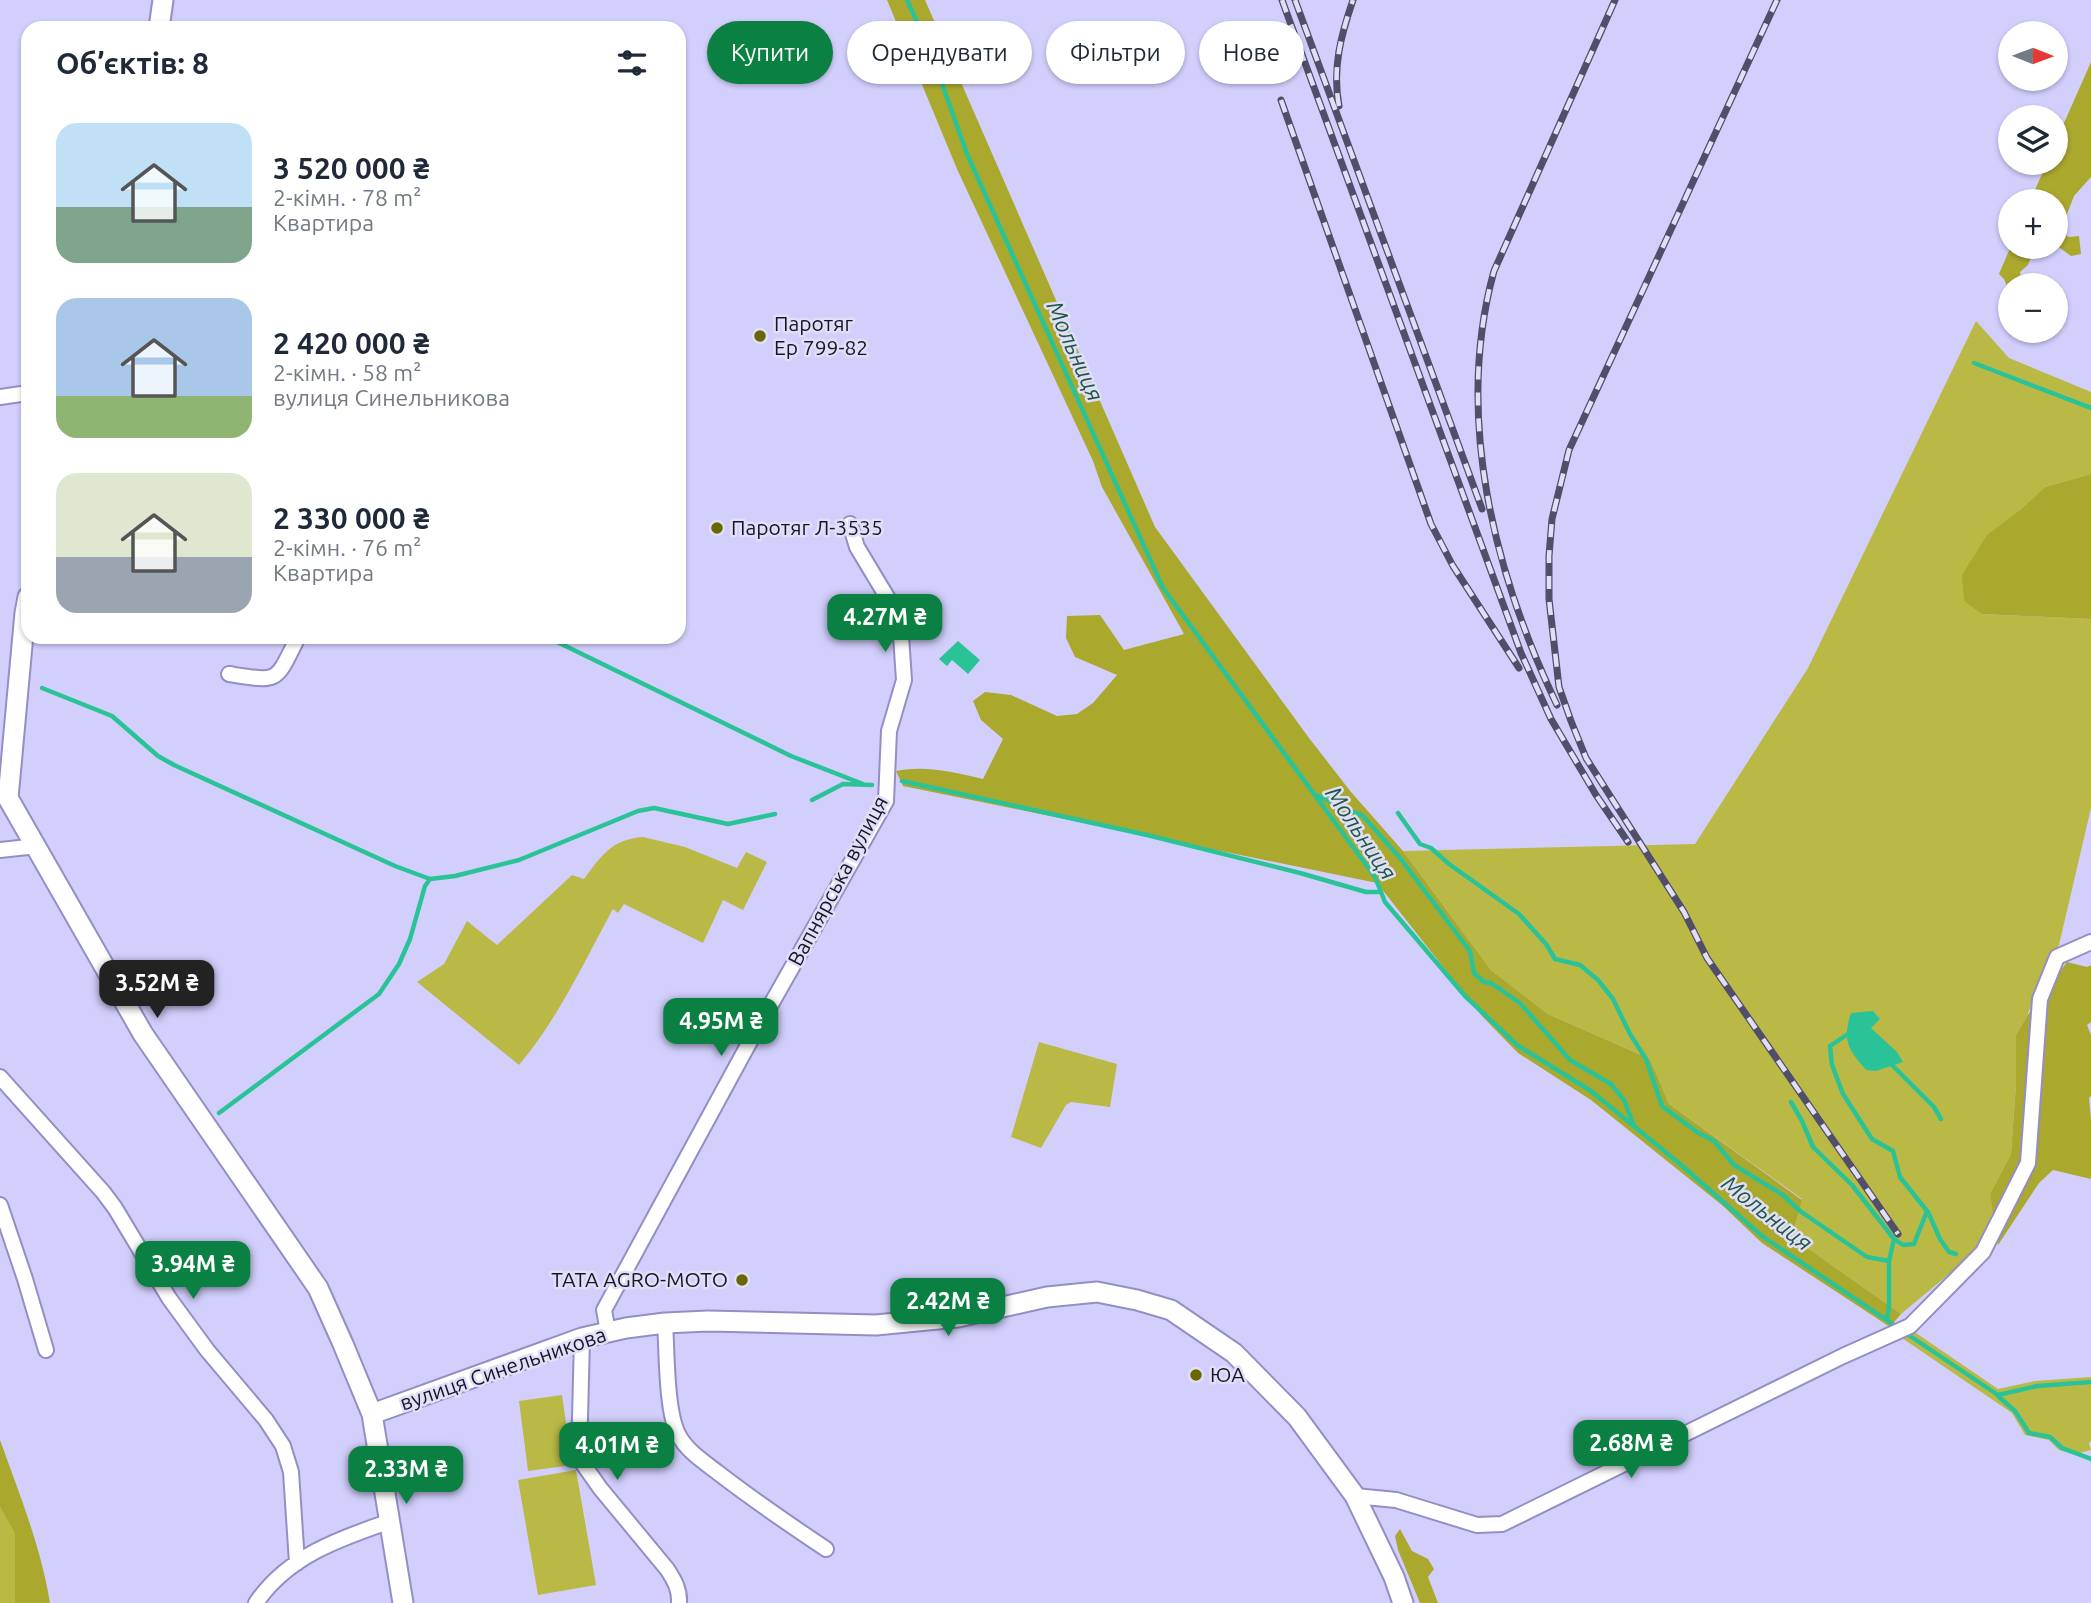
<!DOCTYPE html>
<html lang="uk">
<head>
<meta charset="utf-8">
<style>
  :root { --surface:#fff; --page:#f6f6f7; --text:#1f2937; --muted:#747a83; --accent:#0b8043 }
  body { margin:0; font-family:Ubuntu,sans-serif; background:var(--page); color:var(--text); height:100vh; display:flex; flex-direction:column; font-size:26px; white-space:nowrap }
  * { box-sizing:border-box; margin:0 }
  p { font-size:23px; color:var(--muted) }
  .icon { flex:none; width:38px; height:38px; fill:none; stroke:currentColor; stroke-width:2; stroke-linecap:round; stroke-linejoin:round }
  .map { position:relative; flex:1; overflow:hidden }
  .details { position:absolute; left:21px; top:21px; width:665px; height:623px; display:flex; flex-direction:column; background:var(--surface); border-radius:21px; box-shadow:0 2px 5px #0004 }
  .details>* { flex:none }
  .banner { position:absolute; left:707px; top:21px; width:665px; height:63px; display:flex; gap:14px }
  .needle { width:46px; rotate:91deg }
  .controls { position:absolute; left:1998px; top:21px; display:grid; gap:14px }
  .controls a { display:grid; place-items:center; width:70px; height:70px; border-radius:50%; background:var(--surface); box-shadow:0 2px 5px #0004; font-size:35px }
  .price { position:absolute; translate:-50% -60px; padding:0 16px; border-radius:14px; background:var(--accent); color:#fff; font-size:23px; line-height:46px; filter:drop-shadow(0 2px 4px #0008) }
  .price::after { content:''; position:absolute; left:50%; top:42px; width:21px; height:16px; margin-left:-10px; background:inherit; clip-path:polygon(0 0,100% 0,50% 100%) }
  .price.current { background:#222; color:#fff }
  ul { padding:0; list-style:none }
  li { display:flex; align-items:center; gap:21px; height:175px; padding:0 35px }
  li span { display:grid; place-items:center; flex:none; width:196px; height:140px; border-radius:21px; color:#555 }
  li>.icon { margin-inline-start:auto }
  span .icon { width:84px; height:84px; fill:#fffc; stroke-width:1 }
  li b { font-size:30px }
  h2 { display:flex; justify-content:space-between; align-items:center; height:84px; padding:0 35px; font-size:30px }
  .pill { padding:0 24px; border-radius:32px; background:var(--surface); box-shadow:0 2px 5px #0004; font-size:24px; line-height:63px }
  .pill.current { background:var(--accent); color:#fff }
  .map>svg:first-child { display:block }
  .green { fill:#bbb946 }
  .forest { fill:#aba82e }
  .water { fill:#2ac397 }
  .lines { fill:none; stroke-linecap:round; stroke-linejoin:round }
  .stream { stroke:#2ac397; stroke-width:4.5 }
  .street-casing { stroke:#938ec4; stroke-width:18 }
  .secondary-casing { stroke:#938ec4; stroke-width:23 }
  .street { stroke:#fff; stroke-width:14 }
  .secondary { stroke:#fff; stroke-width:19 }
  .rail-casing { stroke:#514e6a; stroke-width:7 }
  .rail { stroke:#e1dff7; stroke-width:4.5; stroke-dasharray:13; stroke-linecap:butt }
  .poi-dot { fill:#6a6700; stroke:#e1dff7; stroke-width:2.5 }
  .labels { text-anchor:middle; stroke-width:5; stroke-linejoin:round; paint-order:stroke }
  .poi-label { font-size:21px; fill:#171529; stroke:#e1dff7; text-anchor:start }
  .street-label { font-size:21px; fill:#171529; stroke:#e1dff7 }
  .water-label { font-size:23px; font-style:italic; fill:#1f5744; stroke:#e1dff7 }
</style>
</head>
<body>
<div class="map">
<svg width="2091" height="1603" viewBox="0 0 2091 1603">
  <rect width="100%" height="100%" fill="#d2cffd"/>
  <!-- green -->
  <path class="green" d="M 1976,321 L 2009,358 L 2091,392 L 2091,474 L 2045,487 L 2020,510 L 1982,614 L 2091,619 L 2091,808 L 2059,945 L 2052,954 L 2027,1016 L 2016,1035 L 2016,1084 L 2011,1154 L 1990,1194 L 1995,1221 L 1978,1250 L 1901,1314 L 1792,1237 L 1802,1199 L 1669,1104 L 1650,1059 L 1548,1014 L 1491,970 L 1403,851 L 1695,844 L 1808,668 Z
    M 643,837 L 685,847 L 737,868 L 746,852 L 767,862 L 743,910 L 723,900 L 703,943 L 624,904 L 618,913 L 613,909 C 584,962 558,1019 519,1065 L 417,982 L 444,964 L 467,921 L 497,945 L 572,875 L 584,879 C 601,856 612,839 643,837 Z
    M 1039,1042 L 1117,1064 L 1110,1107 L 1071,1102 L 1066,1105 L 1041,1148 L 1011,1137 Z
    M 1913,1331 L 1998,1389 L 2035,1381 L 2091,1377 L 2091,1441 L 2089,1443 L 2091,1450 L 2080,1453 L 2079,1456 L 2059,1450 L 2049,1440 L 2025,1435 L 2012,1413 L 1899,1336 Z
    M 562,1395 L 572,1465 L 528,1471 L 519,1401 Z
    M 576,1470 L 596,1585 L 538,1595 L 518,1480 Z
    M 0,1507 L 15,1534 L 15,1603 L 0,1603 Z"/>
  <!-- forest -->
  <path class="forest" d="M 887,0 L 925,0 L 1155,527 L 1309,738 L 1351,792 L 1403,851 L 1491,970 L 1548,1014 L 1650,1059 L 1669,1104 L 1802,1200 L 1792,1237 L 1901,1314 L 1890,1327 L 1762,1243 L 1723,1206 L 1591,1100 L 1518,1053 L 1481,1015 L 1377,883 L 903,786 L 896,771 C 926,765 953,772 983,779 L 1003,739 L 981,720 L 973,701 L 985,692 L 1011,695 L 1057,716 L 1077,714 L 1093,703 L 1117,675 L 1075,657 L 1066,638 L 1067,616 L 1100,615 L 1124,650 L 1184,634 L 1102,487 L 1093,461 L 957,169 Z
    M 2091,62 L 2091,177 L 2074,196 L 2060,232 L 2069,237 L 2079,236 L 2081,254 L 2071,256 L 2056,245 L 2056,201 L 2030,201 L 2047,163 L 2056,163 L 2056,141 Z
    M 2011,246 L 2035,247 L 2028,265 L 2020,272 L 2022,285 L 2011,285 L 2011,296 L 2004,279 L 1999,274 Z
    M 2091,474 L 2091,619 L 1982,614 L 1964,601 L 1962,575 L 1987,535 L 2020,510 L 2045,487 Z
    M 2067,962 L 2087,967 L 2091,965 L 2091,1022 L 2087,1025 L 2091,1035 L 2091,1096 L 2089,1098 L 2091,1120 L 2091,1179 L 2053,1170 L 2039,1183 L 1998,1245 L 1990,1194 L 2011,1154 L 2016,1084 L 2016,1035 L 2027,1016 Z
    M 0,1440 C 19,1493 41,1547 50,1603 L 15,1603 L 15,1534 L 0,1507 Z
    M 1400,1529 L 1412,1551 L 1428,1559 L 1434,1569 L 1428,1577 L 1438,1603 L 1420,1603 L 1398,1550 L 1395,1536 Z"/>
  <!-- water -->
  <path class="water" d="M 958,641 L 980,660 L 968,674 L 952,660 L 947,666 L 939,659 Z
    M 1873,1011 L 1880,1019 L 1871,1028 L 1897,1052 L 1903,1062 L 1876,1071 L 1866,1070 C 1848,1049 1842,1041 1851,1013 Z"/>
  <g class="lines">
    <!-- stream -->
    <path class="stream" d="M 907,0 L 930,50 L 967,154 L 1163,588 L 1375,877 L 1385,902 L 1465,996 L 1517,1045 L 1591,1091 L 1680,1164 L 1762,1236 L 1897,1327
      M 1974,363 L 2091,408
      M 547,637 L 791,756 L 863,784
      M 42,688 L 112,716 L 158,756 L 174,765 L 395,866 L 430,879 L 455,876 L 519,860 L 638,811 L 654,808 L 728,824 L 775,814
      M 902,781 L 1147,835 L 1300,873 L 1366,892 L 1381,892
      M 1316,795 L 1363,816 L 1400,858 L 1470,951 L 1474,973 L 1484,982 L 1491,983 L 1520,1003 L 1570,1060 L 1611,1084 L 1624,1100 L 1634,1126
      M 812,800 L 843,784 L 872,785
      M 1398,813 L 1420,844 L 1431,848 L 1449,864 L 1519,914 L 1546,944 L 1555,959 L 1580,965 L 1598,980 L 1613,999 L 1630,1034 L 1646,1059 L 1662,1106 L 1697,1132 L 1714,1141 L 1734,1165 L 1783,1195 L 1800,1211 L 1867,1257 L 1889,1261
      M 1890,1063 L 1934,1107 L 1941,1119
      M 1791,1102 L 1802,1121 L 1813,1147 L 1852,1185 L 1894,1239 L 1903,1245 L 1914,1244 L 1927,1211 L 1900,1177 L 1893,1151 L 1872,1139 L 1843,1094 L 1832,1065 L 1830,1046 L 1848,1034
      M 219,1113 L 379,994 L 399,964 L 410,939 L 425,886 L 430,879
      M 1928,1212 L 1940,1239 L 1949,1252 L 1956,1254
      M 1887,1320 L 1889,1306 L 1889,1261 L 1894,1239
      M 1904,1332 L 1998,1395 L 2037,1386 L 2091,1382
      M 1998,1396 L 2015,1411 L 2029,1433 L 2050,1437 L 2062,1448 L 2091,1459"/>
    <!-- street casing -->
    <g class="street-casing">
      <path id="street" d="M 0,397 L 28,393
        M 229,674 C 280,682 275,683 298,637
        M 0,850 L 37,846
        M 0,1077 L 103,1192 L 115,1208 L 169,1298 L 207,1350 L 266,1420 L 283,1446 L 291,1472 L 297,1563
        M 0,1205 L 25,1279 L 46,1350
        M 665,1323 C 667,1351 666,1410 678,1434 C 687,1452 706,1463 721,1475 C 755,1501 790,1525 826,1549
        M 608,1332 L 604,1310 L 748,1045 L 886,801 L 889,731 L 904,680 L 901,636 L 898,621 L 890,602 L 857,547 L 850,524
        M 582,1338 L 579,1458 L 600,1488 L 667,1569 C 674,1580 680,1589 679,1603
        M 1355,1496 L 1396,1500 L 1477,1525 L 1502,1524 L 1843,1356 L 1910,1326 L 1983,1252 L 2028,1163 L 2040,999 L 2057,957 L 2091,942
        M 256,1603 C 287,1557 338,1539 388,1522"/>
    </g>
    <!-- secondary casing -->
    <g class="secondary-casing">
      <path id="secondary" d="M 159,28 L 163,0
        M 28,597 L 25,613 L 8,798 L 143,1034 L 318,1288 L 343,1344 L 372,1414 L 403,1603
        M 372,1414 L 582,1338 L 626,1328 L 665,1323 L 708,1321 L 876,1325 L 958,1317 L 1047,1297 L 1097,1292 L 1137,1300 L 1171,1310 L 1234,1353 L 1297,1417 L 1355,1496 L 1394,1577 L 1403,1603"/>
    </g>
    <!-- street -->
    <use href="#street" class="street"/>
    <!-- secondary -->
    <use href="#secondary" class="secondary"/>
    <!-- rail casing -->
    <g class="rail-casing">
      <path id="rail" d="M 1282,0 L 1521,653 L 1551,719 L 1596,795 L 1628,842
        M 1295,0 L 1482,509
        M 1777,0 L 1569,450 L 1552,519 L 1549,556 L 1549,599 L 1559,687 L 1571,721 L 1586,758 L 1684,912 L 1707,958 L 1898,1234
        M 1281,100 L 1431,524 L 1453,566 L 1519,668
        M 1339,106 C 1332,68 1341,35 1353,0
        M 1557,705 C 1494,573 1454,416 1494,271 L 1615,0"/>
    </g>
    <!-- rail -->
    <use href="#rail" class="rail"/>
  </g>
  <!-- markers -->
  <g class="poi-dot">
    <circle cx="760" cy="336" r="7"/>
    <circle cx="717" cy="528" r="7"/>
    <circle cx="742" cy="1280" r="7"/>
    <circle cx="1196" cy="1375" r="7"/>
  </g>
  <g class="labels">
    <!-- poi labels -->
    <g class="poi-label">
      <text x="774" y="331">Паротяг<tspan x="774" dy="24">Ер 799-82</tspan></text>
      <text x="731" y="535">Паротяг Л-3535</text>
      <text x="728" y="1287" text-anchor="end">TATA AGRO-MOTO</text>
      <text x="1210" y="1382">ЮА</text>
    </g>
    <!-- street labels -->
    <g class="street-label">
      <text transform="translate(838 881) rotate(-62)" y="7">Вапнярська вулиця</text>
      <text transform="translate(503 1369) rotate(-19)" y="7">вулиця Синельникова</text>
    </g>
    <!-- water labels -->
    <g class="water-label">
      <text transform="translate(1075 351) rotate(66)" y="8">Мольниця</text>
      <text transform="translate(1361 833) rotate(56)" y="8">Мольниця</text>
      <text transform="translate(1767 1213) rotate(38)" y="8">Мольниця</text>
    </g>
  </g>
</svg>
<div class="controls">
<a><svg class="needle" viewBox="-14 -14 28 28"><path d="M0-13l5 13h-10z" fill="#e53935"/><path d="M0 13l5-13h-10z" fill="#747a83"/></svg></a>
<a><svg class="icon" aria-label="layers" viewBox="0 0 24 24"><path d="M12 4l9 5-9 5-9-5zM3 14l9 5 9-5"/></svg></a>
<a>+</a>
<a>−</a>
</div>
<b class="price" style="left:885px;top:654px">4.27M ₴</b>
<b class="price current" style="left:157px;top:1020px">3.52M ₴</b>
<b class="price" style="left:721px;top:1058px">4.95M ₴</b>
<b class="price" style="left:193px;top:1301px">3.94M ₴</b>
<b class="price" style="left:948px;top:1338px">2.42M ₴</b>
<b class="price" style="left:1631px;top:1480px">2.68M ₴</b>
<b class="price" style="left:617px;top:1482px">4.01M ₴</b>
<b class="price" style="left:406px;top:1506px">2.33M ₴</b>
<div class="banner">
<a class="pill current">Купити</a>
<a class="pill">Орендувати</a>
<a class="pill">Фільтри</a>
<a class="pill">Нове</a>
</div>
<section class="details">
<h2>Об’єктів: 8<svg class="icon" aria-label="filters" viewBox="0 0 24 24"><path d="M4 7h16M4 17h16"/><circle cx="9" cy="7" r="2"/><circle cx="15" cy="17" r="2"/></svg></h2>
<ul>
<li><span style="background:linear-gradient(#bfe0f5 60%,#7fa58c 0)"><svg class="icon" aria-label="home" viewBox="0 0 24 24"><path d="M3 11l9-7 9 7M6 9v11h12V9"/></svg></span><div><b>3 520 000 ₴</b><p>2-кімн. · 78 m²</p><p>Квартира</p></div></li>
<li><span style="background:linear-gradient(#a9c7e8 70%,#8fb573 0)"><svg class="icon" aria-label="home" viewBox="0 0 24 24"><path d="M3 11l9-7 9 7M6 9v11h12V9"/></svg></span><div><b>2 420 000 ₴</b><p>2-кімн. · 58 m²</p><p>вулиця Синельникова</p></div></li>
<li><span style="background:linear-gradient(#dfe7d0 60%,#9aa5b1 0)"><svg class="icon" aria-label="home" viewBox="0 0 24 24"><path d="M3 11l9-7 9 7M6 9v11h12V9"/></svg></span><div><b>2 330 000 ₴</b><p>2-кімн. · 76 m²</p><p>Квартира</p></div></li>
</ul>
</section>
</div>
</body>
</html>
